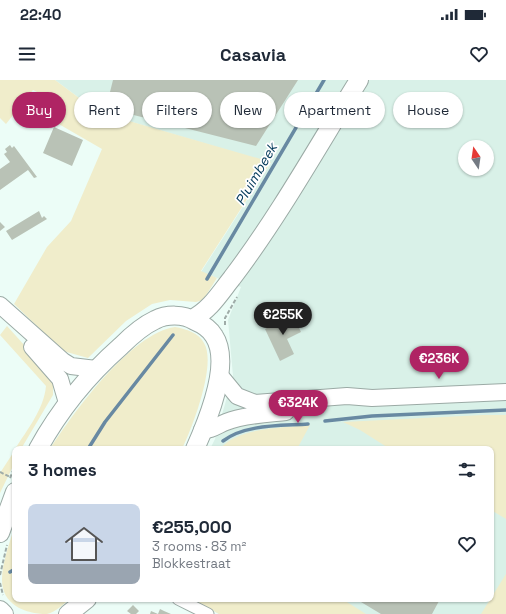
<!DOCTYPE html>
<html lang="en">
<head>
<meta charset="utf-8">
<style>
  :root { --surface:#fff; --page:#f2f2f3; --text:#1f2937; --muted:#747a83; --line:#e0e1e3; --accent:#af2464 }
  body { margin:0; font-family:"Space Grotesk",sans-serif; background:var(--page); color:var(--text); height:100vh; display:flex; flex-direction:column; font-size:15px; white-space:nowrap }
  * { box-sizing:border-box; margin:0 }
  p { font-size:13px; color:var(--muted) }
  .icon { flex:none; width:22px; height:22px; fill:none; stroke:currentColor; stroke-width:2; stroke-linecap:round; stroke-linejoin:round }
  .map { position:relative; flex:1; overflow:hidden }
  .panel { position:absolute; left:12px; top:366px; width:482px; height:156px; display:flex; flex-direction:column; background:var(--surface); border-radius:8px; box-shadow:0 1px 3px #0004 }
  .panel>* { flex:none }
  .banner { position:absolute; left:12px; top:12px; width:482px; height:36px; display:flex; gap:8px }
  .needle { width:26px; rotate:347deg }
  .fabs { position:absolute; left:458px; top:60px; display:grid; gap:8px }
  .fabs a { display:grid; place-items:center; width:36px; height:36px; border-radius:50%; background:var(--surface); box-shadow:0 1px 3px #0004; font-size:20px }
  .price { position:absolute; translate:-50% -34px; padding:0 9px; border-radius:14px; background:var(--accent); color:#fff; font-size:13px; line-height:26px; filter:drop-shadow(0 1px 2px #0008) }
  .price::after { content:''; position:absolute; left:50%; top:24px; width:12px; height:9px; margin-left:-6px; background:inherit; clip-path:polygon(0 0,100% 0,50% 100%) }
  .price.on { background:#222; color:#fff }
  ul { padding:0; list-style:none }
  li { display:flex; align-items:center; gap:12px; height:100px; padding:0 16px }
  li+li { border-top:1px solid var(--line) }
  li span { display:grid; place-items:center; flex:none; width:112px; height:80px; border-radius:8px; color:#555 }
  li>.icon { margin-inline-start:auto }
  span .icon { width:48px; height:48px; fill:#fffc; stroke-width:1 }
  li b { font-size:17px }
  h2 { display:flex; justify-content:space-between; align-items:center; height:48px; padding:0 16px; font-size:17px }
  .pill { padding:0 14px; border-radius:18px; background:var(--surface); box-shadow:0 1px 3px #0004; font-size:14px; line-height:36px }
  .pill.on { background:var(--accent); color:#fff }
  .status { display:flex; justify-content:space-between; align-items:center; height:28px; padding:0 20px; background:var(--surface); direction:ltr }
  .status svg { height:11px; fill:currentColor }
  header { display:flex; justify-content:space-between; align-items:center; height:52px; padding:0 16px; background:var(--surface); font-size:18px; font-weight:700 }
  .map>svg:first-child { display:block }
  .built { fill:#d9f1e8; fill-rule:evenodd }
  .green { fill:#f0edcb }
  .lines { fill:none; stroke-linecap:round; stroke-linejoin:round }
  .stream { stroke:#6889a2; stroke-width:3.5 }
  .building { fill:#b9c2b6 }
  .street-casing { stroke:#9baaa5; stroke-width:13 }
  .secondary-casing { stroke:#9baaa5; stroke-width:18 }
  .primary-casing { stroke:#9baaa5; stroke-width:20 }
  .path { stroke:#9faca8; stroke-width:2; stroke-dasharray:4 2; stroke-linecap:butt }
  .street { stroke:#fff; stroke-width:11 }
  .secondary { stroke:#fff; stroke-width:16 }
  .primary { stroke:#fff; stroke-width:18 }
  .labels { text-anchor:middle; stroke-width:3.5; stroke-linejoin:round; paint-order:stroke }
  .water-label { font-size:14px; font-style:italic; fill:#003859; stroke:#fff }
</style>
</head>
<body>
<div class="status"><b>22:40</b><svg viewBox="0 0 49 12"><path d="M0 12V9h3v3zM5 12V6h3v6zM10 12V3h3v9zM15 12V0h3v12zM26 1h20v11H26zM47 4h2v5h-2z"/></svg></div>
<header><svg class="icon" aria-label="menu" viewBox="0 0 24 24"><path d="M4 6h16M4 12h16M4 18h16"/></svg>Casavia<svg class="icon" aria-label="heart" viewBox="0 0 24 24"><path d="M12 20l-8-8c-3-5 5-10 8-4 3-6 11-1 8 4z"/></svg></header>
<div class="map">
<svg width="506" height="534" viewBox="0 0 506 534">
  <rect width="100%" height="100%" fill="#ecfdf7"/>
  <!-- built -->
  <path class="built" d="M 55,0 L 506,0 L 506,534 L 219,534 L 192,519 L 491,519 L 491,369 L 210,369 L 215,359 L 233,296 L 228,240 L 241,207 L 201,192 L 271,83 L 98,32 ZM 465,67 L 487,67 L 487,89 L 465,89 Z"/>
  <!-- green -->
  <path class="green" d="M 0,0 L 55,0 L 98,32 L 271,82 L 201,191 L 217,198 L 203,220 L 196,222 L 170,220 L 152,224 L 126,241 L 88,278 L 63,271 L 14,224 L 47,167 L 71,141 L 102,69 L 57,43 L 62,24 L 33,10 L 6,44 L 0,38 Z
    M 7,246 L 53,297 L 53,315 L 21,369 L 15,369 C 27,350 44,329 46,306 L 0,255 Z
    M 175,247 C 186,249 199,253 204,263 C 217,284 192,348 182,369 L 50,369 C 73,333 131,253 175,247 Z
    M 483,335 L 506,335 L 506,439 L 491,430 L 491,369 L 390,369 L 360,350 L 343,342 Z
    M 310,345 L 297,369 L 220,369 C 238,347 283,348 310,345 Z
    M 15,370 L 15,382 L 0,413 L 0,393 Z
    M 15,445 L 15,519 L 70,519 C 63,524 56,532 47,534 C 24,534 2,524 2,500 C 2,482 10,462 15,445 Z
    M 506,494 L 506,534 L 481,534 Z
    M 192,519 L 342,519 L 366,534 L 219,534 Z"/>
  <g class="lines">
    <!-- stream -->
    <path class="stream" d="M 207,199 L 324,0
      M 325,341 L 372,336 L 506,330
      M 223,361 C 245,344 281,346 308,344
      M 88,369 L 105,342 L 173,255
      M 10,492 L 15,489"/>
  </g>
  <!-- building -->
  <path class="building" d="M 113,0 L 298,0 L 256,66 L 106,28 Z
    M 54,47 L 83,60 L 72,86 L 43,73 Z
    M 10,65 L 12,68 L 14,66 L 37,97 L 34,98 L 28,90 L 0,110 L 0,89 L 10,82 L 4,74 L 7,72 L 5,69 Z
    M 39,131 L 42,138 L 44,136 L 47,139 L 12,160 L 6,151 Z
    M 0,142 L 5,147 L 0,151 Z
    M 293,235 L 301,252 L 287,259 L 294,274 L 280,281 L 265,249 Z
    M 356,519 L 436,519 L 439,521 L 432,534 L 381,534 Z
    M 133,525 L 139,531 L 136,534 L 131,534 L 127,531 Z
    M 160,529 L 164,531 L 171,534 L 150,534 L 151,531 L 158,534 Z"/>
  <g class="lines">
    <!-- street casing -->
    <g class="street-casing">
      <path id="street" d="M 178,519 L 208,534"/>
    </g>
    <!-- secondary casing -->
    <g class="secondary-casing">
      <path id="secondary" d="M 0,225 L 63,281 L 71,286 L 96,289
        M 32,267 L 60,299 L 67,323
        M 219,297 L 223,299 L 237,316 L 255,323 L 347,316 L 372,318 L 506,312
        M 202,350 C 211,351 218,345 226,342 C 244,335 267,334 286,332"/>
    </g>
    <!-- primary casing -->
    <g class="primary-casing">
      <path id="primary" d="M 192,239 C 210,230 220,213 232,198 C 279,136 318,66 359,0
        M 38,369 C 60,329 87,296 121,266 C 131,256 142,246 155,240 C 167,234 183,234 195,241 C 202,244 210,249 214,256 C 232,283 207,342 195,369
        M 0,453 L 15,412
        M 0,530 L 4,534
        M 68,534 L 87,519"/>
    </g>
    <!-- path -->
    <path class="path" d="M 225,245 L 225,238 L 237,217
      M 0,392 L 10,397
      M 10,398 L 15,386
      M 0,495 L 7,465
      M 0,503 L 3,515"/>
    <!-- street -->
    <use href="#street" class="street"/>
    <!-- secondary -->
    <use href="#secondary" class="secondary"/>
    <!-- primary -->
    <use href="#primary" class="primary"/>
  </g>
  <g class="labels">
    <!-- water labels -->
    <g class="water-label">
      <text transform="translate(256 94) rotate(-60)" y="5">Pluimbeek</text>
    </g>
  </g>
</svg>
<div class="fabs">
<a><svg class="needle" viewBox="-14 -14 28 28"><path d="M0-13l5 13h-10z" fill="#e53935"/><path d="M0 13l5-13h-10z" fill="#747a83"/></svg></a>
</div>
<b class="price on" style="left:283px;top:256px">€255K</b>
<b class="price" style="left:439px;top:300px">€236K</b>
<b class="price" style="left:298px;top:344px">€324K</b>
<div class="banner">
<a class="pill on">Buy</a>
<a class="pill">Rent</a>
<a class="pill">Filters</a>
<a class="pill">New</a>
<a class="pill">Apartment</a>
<a class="pill">House</a>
</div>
<section class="panel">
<h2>3 homes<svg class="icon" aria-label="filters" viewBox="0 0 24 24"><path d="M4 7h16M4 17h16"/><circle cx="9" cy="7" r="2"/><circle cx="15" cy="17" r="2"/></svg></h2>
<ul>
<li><span style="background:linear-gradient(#c9d6e8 75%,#9aa5b1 0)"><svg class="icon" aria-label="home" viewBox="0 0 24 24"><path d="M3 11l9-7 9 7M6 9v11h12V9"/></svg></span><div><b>€255,000</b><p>3 rooms · 83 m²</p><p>Blokkestraat</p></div><svg class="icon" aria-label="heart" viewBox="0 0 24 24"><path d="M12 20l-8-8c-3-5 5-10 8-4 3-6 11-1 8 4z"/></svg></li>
</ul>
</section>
</div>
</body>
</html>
